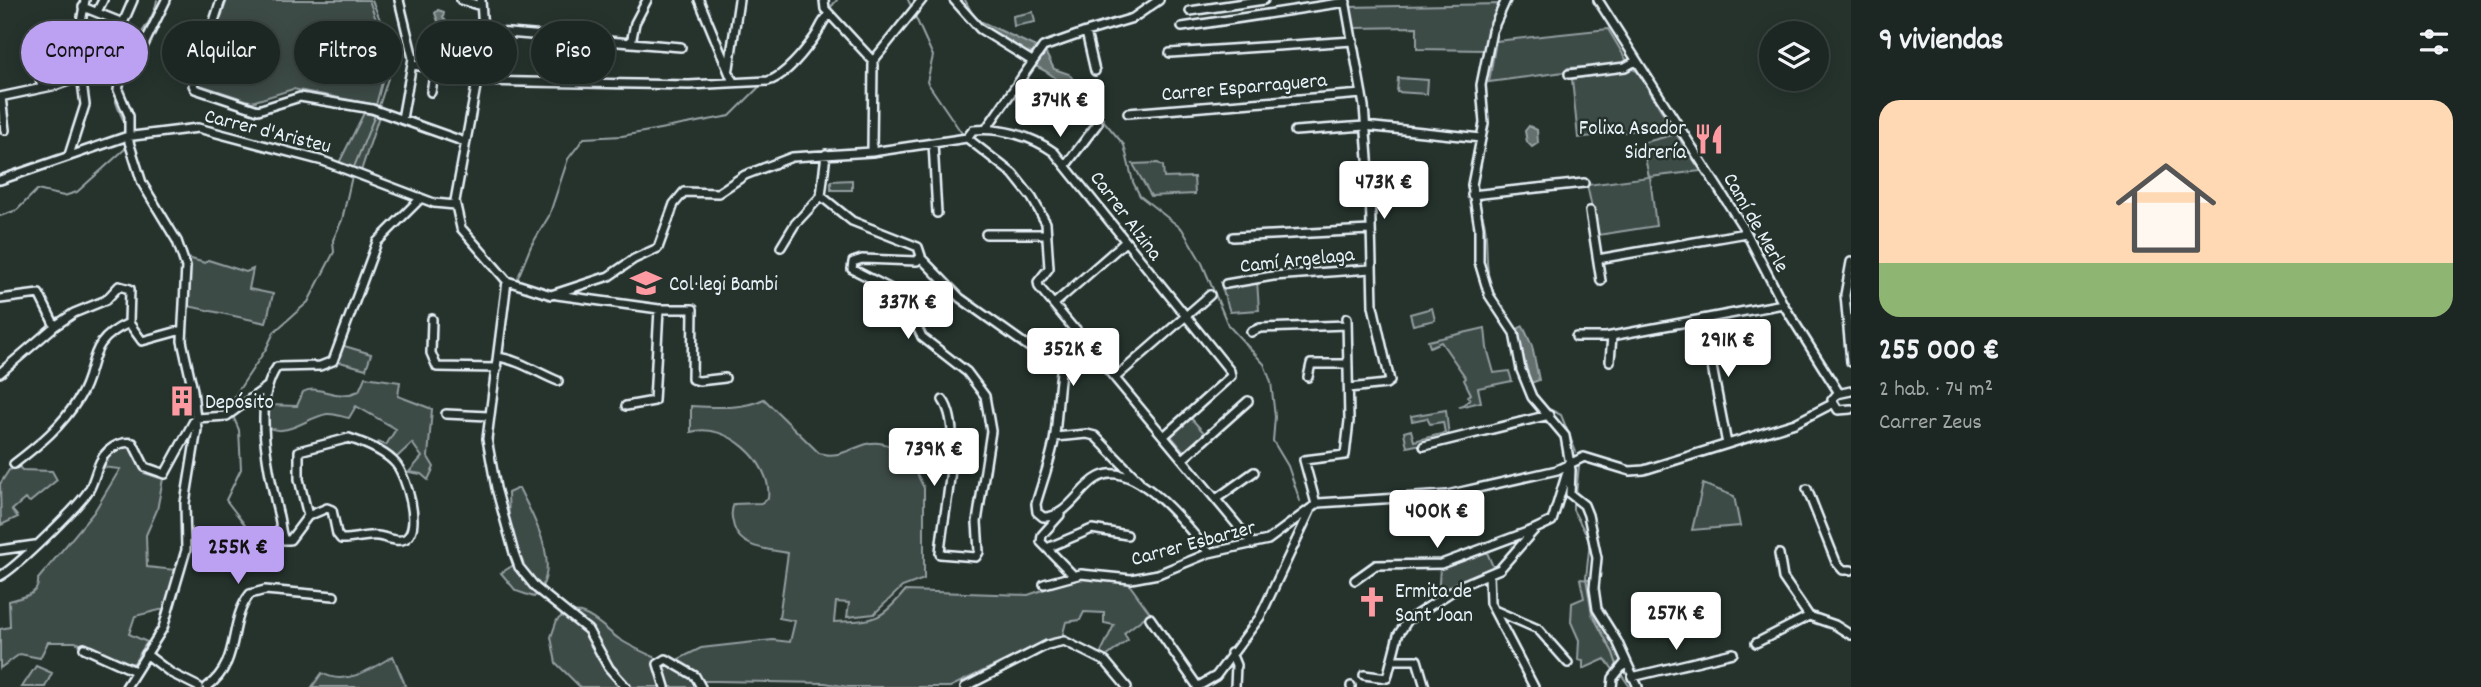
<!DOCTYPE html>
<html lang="es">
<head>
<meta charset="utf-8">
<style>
  :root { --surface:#1c2622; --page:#29322f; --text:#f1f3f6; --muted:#a0a5a5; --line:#3a4340; --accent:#bca0f2 }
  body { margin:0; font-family:Dekko,sans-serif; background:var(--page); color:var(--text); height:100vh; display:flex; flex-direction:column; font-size:26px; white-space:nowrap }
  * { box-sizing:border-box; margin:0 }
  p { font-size:23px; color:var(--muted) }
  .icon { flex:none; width:38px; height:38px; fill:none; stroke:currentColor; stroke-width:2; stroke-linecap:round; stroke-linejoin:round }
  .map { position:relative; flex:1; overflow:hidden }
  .panel { display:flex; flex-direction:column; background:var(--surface); width:630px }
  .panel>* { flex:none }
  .hud { position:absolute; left:21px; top:21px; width:665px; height:63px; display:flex; gap:14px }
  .fabs { position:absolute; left:1759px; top:21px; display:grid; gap:14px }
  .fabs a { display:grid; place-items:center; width:70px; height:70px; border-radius:50%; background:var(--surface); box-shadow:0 4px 18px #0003,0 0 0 2px var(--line); font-size:35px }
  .price { position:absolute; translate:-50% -60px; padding:0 16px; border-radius:7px; background:#fff; color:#222; font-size:23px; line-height:46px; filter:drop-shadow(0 2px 4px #0008) }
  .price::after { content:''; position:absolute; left:50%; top:42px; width:21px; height:16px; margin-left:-10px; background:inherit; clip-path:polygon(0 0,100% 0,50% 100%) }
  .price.on { background:var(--accent); color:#111 }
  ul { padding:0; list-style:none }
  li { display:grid; align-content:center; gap:14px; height:371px; padding:0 28px }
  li+li { border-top:2px solid var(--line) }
  li span { display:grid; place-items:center; height:217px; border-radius:21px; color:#555 }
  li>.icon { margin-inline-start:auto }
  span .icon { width:126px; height:126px; fill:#fffc; stroke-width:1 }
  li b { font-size:30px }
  h2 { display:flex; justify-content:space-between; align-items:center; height:84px; padding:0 28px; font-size:30px }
  .tag { padding:0 24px; border-radius:32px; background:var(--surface); box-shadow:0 4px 18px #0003,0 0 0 2px var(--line); font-size:24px; line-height:63px }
  .tag.on { background:var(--accent); color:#111 }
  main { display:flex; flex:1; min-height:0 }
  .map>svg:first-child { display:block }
  .green { fill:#3e4b47; stroke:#939ea0; stroke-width:2 }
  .water { fill:#636f6d; stroke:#98a3a5; stroke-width:2 }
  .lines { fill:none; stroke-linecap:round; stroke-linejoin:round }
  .stream { stroke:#98a3a5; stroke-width:2 }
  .minor-casing { stroke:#e8f1f8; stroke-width:12 }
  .minor { stroke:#26332d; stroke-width:7 }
  .labels { text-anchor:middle; stroke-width:5; stroke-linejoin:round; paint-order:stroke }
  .street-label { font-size:21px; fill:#e8f1f8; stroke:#26332d }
  .poi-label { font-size:21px; fill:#e8f1f8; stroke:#26332d; text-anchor:start }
</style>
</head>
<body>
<main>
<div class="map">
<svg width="1851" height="687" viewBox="0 0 1851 687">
  <rect width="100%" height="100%" fill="#26332d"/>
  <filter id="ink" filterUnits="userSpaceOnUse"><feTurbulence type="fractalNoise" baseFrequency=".0143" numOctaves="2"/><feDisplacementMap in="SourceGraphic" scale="14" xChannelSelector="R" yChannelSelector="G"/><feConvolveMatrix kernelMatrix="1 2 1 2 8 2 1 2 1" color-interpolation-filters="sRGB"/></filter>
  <g filter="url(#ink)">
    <!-- green -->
    <path class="green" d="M 227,0 L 369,0 L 389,56 L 376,105 L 293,89 L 252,102 L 197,84 Z
      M 1500,4 L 1490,25 L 1485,50 L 1417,49 L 1417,27 L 1354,28 L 1350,7 Z
      M 1033,12 L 1035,22 L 1014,26 L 1013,16 Z
      M 1608,29 L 1627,61 L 1625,65 L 1568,68 L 1564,72 L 1489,82 L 1496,41 Z
      M 1632,69 L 1637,71 L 1671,126 L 1578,138 L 1572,79 Z
      M 1398,78 L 1428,80 L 1427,94 L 1397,92 Z
      M 364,113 L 379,116 L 361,171 L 339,163 Z
      M 1676,134 L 1701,171 L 1650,177 L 1656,226 L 1598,235 L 1587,185 L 1649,177 L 1642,143 Z
      M 1158,163 L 1163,166 L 1164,178 L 1194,177 L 1195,194 L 1151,196 L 1133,164 Z
      M 852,180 L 852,190 L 831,190 L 831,181 Z
      M 188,258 L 205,263 L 208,260 L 246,272 L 253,269 L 249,289 L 273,294 L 266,323 L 188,306 Z
      M 1257,280 L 1259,310 L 1230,312 L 1222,288 Z
      M 1432,308 L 1435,320 L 1413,325 L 1410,314 Z
      M 1485,328 L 1487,348 L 1494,373 L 1509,371 L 1512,381 L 1478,388 L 1481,402 L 1459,407 L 1470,400 L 1468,396 L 1471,394 L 1464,380 L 1466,378 L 1441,342 L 1430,347 L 1428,341 Z
      M 341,345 L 371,354 L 366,369 L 336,361 Z
      M 365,377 L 400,382 L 398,396 L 432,409 L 428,457 L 434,467 L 428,480 L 421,474 L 409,472 L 422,457 L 412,443 L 396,458 L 376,446 L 378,442 L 386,445 L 396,429 L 356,406 L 349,418 C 342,417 334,413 327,414 C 308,417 286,438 268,427 L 268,405 L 297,406 L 303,392 C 318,383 334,402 359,391 Z
      M 764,399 L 819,453 C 843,461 860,440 879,443 C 888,444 897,449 906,451 L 924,488 L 924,579 L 902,587 L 874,614 L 847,617 L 849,603 L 836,602 L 834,622 C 873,620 879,623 905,591 L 1028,595 L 1081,577 L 1126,580 L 1150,613 L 1124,633 L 1128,640 L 1106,657 L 1100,654 L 1114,625 L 1104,623 L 1104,613 L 1084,612 L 1080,620 L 1066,622 L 1062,637 L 1046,641 L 950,687 L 848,687 L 825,683 L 716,681 L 704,681 L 704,687 L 580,687 L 556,663 L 551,637 L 557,620 C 582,600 599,625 619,639 C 634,649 653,656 669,664 L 701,648 L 773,640 L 790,642 L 795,621 L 779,618 L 788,553 C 768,549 741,549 734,527 C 732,519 730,512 734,504 L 761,503 L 768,498 C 773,462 725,421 691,432 L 691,406 C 716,407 741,410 764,399 Z
      M 1446,410 L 1449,438 L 1407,447 L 1404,432 L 1411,430 L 1414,441 L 1445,433 L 1443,422 L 1430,424 L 1427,418 L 1412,421 L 1411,416 Z
      M 1190,417 L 1206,435 L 1186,454 L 1170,435 Z
      M 127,445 L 133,448 L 144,473 L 163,479 L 157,510 L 146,535 L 147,567 L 176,570 L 164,609 L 135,616 L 129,634 L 147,642 L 134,663 L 130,663 L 75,642 L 48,642 L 40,658 L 20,654 L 0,668 L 0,629 L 10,627 L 9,601 C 21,597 40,596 38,579 L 94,512 L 120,469 L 101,467 L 107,456 Z
      M 19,467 L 22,470 L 52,471 L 57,480 L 30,502 L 25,499 L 12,510 L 18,517 L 1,525 L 0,484 L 9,470 Z
      M 1703,484 L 1734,496 L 1740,526 L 1692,530 Z
      M 519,488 C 534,518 564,569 534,597 L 516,591 L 501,573 L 520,561 L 509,521 L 508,493 Z
      M 1486,550 L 1494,569 L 1438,598 L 1440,567 Z
      M 1580,579 L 1590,580 L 1594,609 L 1618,649 L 1622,663 L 1615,672 L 1605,659 L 1583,669 L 1583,661 L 1578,660 L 1579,640 L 1571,622 L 1572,603 L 1584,598 Z
      M 393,656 L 406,687 L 312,687 L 322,673 C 345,687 373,668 393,656 Z
      M 36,666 L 52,673 L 45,687 L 22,687 Z"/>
    <!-- water -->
    <path class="water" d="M 438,10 L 444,12 L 443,18 L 454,29 L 453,34 L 437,35 L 439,24 L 435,13 Z
      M 982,22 L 1036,47 L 1034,53 C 1017,54 993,35 980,25 Z
      M 1044,50 L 1054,69 L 1069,74 L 1073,79 L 1104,120 L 1102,124 C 1073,106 1070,80 1033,65 Z
      M 1529,126 L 1537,130 L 1538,143 L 1532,147 L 1527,142 L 1525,131 Z
      M 1523,326 L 1532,346 L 1539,380 L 1531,383 L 1516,330 Z"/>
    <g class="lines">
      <!-- stream -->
      <path class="stream" d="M 372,0 L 395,57 L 379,106
        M 908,0 L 911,6
        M 965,0 L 974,17
        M 830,8 L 837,0
        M 915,16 L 933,56 L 927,82 L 963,135
        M 1485,87 L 1493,41
        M 1103,120 L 1124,145 L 1133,182 L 1140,196 L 1182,229 L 1202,263 L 1228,325 L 1264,364 L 1271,382 L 1275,417 L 1273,441 L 1288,466 L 1300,501
        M 125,124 C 121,114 115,104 114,93 C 110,59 152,33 157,0
        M 1482,149 L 1488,125 L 1486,103
        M 354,167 L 375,115
        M 1480,209 C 1489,229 1485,251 1488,272
        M 0,216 L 17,210 L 37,190 L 64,196 L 77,192 L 126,148
        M 517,280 L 531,246 L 549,216 L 568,159 L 584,138 L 622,136 L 730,116 L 760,86
        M 1549,409 L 1561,415 L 1576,452
        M 230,411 L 230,403 L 266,349 L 274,332 L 308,302 L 334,252 L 333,240 L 342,220 L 352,176
        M 233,416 L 239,430 L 241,469 L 226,500 L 245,525 L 235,561
        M 1576,494 L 1579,465
        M 1573,502 L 1573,510 L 1590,541 L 1586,578 L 1592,614 L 1613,653 L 1618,668
        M 1621,674 L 1630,687"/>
      <!-- minor casing -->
      <g class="minor-casing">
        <path id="minor" d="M 221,0 L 193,85 L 195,89 L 258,110 L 300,97 L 372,109 L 465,142
          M 399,0 L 413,58 L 402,119
          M 461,0 L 481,6
          M 481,0 L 483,31 L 477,81 L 455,201 L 461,228 L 507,281 L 551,295 L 609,276 L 634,259 L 658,248 L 674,204 L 684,192 L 718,193 L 745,175 L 792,157 L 872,152 L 967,138 L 1013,174 L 1032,198 L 1046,223 L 1049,268 L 1038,282 L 1039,287 L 1253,544
          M 699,0 L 733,82
          M 824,0 L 825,9 L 873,61 L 922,0
          M 954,0 L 980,29 L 1032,61
          M 1345,0 L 1364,106 L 1370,185 L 1373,306 L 1390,381 L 1386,384 L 1349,388
          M 1506,0 L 1492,31 L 1481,85 L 1484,123 L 1472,185 L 1479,227 L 1479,262 L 1489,295 L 1514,333 L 1521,370 L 1532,397 L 1565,436 L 1571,470 L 1570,494 L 1584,505 L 1588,515 L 1597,558 L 1594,588 L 1597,609 L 1617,641 L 1638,687
          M 1598,0 L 1745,230 L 1783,304 L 1839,393
          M 83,7 L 123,23 L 133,0
          M 1190,11 L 1264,0
          M 97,12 L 103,0
          M 1182,27 L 1346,2
          M 483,31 L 681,47
          M 1086,32 L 1133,18 L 1159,0
          M 32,36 L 42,88
          M 631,43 L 635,23 L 647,0
          M 78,48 L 119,56
          M 1170,53 L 1353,41
          M 413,65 L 444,70
          M 729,68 L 739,0
          M 1569,74 L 1625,67 L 1636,61
          M 477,81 L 689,85 L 768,81 C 784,77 804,52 814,38 C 820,30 821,22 829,15
          M 431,92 L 435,69
          M 0,97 L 57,85 L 82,76
          M 1,97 L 5,130
          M 1128,113 L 1362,94
          M 986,129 L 1043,47 L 1086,32 L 1095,71
          M 1295,131 L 1365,126 L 1481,138
          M 967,138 L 973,130 C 999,127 1032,136 1054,152 L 1230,371 L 1231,376 L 1164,436
          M 933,143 L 937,213
          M 872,152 L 873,61
          M 69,155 L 85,105 L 77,45 L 85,0
          M 1066,165 L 1098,123
          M 0,180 L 125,137 L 198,128 L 323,161 L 434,203 L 455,205
          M 1472,195 L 1584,183
          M 821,196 L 852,221 L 918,247 L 921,256 L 917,261 L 862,259 L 853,262 L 852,269 L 901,294 L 922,337 L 967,372 L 985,396 L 991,431 L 977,522 L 979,552 L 976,557 L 940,554 C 942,516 965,431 943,400
          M 1590,211 L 1601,281
          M 986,234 L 1047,234
          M 1233,237 L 1370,230
          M 781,247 L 795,224 L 821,196 L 826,154
          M 921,258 L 960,298 L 1029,347
          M 1598,259 L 1746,233
          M 1851,262 L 1845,295 L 1851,362
          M 507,281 L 487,439 L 496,488 L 514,553 L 519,567 L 536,588 L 588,630 L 609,668 L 626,687
          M 1226,284 L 1273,276 L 1371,269
          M 557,295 L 659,309 L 693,309 L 692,379 L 699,381 L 725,378
          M 0,299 L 39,294 L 55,326
          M 1054,304 L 1125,242
          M 432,319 L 431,353 L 437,367 L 497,368
          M 1703,320 L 1727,444
          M 129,323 L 142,341 L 182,330
          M 1076,329 C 1057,346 1059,415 1054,441 C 1050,462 1042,483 1036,504 L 1037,512 L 1043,517 C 1068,518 1079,487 1099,477 C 1135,458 1190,529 1209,553
          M 1251,332 L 1260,328 L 1347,325
          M 1576,337 L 1606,337 L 1783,304
          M 498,357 C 519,360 538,373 558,381
          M 1610,361 L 1612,336
          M 0,373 L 55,326 L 74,313 L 106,300 L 119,286 L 130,289 L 129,323 C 84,343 99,366 79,398 C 62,426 40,444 14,464
          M 1116,377 L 1210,295
          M 1308,377 L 1311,364 L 1348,364
          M 1851,391 L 1837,394 L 1832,400 L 1838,410 L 1851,409
          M 626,406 L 654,401 L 659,309
          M 446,414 L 488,416
          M 196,418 L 227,416 L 268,386
          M 1055,437 L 1087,434 L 1095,436 L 1139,481
          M 1424,446 L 1549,415
          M 1183,459 L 1248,401
          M 1807,489 L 1836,562 L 1843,570 L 1851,570
          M 1216,499 L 1254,472
          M 1316,504 L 1304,460 L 1345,455 L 1349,421 L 1347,318
          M 1060,515 L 1042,535 L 1041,542 L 1073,575
          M 308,516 L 299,479 L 299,451 L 349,438 C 364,443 386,452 396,464 C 406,476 423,529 405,539 C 397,543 386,537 378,536 C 366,534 353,540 341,539 L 337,534 L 332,510 L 327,508 L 308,516 L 290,540 L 284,540 C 280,532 281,522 278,513 C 269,474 252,402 277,367 L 320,366 L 333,361 L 377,242 L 421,198
          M 1047,548 L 1092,529 L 1127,535
          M 0,550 L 35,545
          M 1779,554 L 1783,578 L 1809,616
          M 1489,574 L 1490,603 L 1534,687
          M 0,576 C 15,569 80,505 89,490 C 96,478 97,461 108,451 C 115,445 123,441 133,443 L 145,467 L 165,474 L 195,419
          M 1355,580 L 1376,565 L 1441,564 L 1535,529
          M 1044,584 L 1081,574 L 1131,579 L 1158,574 L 1209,553 L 1268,540 L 1318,503 L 1447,495 L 1557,470 L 1584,457 L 1630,471 L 1644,470 L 1795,423 L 1832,404
          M 1494,610 L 1538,629 L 1568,663
          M 1150,618 L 1198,687
          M 1756,643 L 1809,616 L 1835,625 L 1851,635
          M 84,648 L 135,671
          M 1231,653 L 1236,665 L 1235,687
          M 146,654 L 171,673 L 199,687
          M 1392,660 L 1417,660 L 1425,687
          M 1364,675 L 1387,678 L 1398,635 L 1408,620 L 1462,585 L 1500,569 L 1535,529 L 1552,521 L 1568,469
          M 1632,677 L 1733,653
          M 1351,686 L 1351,687
          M 126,687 L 163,628 L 186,550 L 185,503 L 197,429 L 193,390 L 182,341 L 186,267 L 177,241 L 142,183 L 129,142 L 129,116 L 118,90 L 121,77 L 138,57 L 166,0
          M 207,687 C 242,661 227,623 250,594 L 265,590 L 334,596
          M 665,687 L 658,664 L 666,659 L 695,676 L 701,687
          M 965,687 L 1047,645 L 1064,641 L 1106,662 L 1127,687
          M 1197,687 L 1216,676 L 1260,617 L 1310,511
          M 1612,687 L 1613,678 L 1625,663"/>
      </g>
      <!-- minor -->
      <use href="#minor" class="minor"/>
    </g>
  </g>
  <!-- icons -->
  <defs>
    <g id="restaurant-bare" transform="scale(2.415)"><path d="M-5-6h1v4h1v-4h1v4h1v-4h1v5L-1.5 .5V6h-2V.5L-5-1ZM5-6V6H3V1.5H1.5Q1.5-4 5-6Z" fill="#ff9aa2" stroke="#26332d" stroke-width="2.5" paint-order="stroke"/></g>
    <g id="school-bare" transform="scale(2.415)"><path d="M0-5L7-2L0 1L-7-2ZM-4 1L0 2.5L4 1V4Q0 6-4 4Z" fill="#ff9aa2" stroke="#26332d" stroke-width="2.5" paint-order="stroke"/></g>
    <g id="building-bare" transform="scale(2.415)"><path d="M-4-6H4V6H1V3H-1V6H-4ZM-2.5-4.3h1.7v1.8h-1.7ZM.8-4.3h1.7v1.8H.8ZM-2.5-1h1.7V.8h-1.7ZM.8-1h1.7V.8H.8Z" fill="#ff9aa2" stroke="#26332d" stroke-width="2.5" paint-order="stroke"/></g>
    <g id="church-bare" transform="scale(2.415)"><path d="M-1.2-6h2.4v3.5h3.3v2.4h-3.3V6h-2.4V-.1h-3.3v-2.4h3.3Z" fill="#ff9aa2" stroke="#26332d" stroke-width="2.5" paint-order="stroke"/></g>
  </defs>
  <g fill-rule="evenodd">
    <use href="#restaurant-bare" x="1709" y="139"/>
    <use href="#school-bare" x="646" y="283"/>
    <use href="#building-bare" x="182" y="401"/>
    <use href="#church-bare" x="1372" y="602"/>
  </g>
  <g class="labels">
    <!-- street labels -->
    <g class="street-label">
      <text transform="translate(1244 86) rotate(-5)" y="7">Carrer Esparraguera</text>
      <text transform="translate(268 130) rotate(14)" y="7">Carrer d'Aristeu</text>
      <text transform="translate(1127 215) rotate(53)" y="7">Carrer Alzina</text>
      <text transform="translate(1757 222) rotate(60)" y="7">Camí de Merle</text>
      <text transform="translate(1297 259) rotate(-6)" y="7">Camí Argelaga</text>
      <text transform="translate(1193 542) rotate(-15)" y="7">Carrer Esbarzer</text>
    </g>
    <!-- poi labels -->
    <g class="poi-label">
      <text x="1686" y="134" text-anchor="end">Folixa Asador<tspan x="1686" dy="24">Sidrería</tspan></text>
      <text x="669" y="290">Col·legi Bambi</text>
      <text x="205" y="408">Depósito</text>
      <text x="1395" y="597">Ermita de<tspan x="1395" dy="24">Sant Joan</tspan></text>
    </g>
  </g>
</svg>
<div class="fabs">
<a><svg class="icon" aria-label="layers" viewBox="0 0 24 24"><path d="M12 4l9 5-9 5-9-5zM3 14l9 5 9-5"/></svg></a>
</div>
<b class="price" style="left:1060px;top:139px">374K €</b>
<b class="price" style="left:1384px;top:221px">473K €</b>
<b class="price" style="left:908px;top:341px">337K €</b>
<b class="price" style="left:1728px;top:379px">291K €</b>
<b class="price" style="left:1073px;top:388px">352K €</b>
<b class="price" style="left:934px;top:488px">739K €</b>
<b class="price" style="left:1437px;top:550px">400K €</b>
<b class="price on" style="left:238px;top:586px">255K €</b>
<b class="price" style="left:1676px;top:652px">257K €</b>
<div class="hud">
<a class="tag on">Comprar</a>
<a class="tag">Alquilar</a>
<a class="tag">Filtros</a>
<a class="tag">Nuevo</a>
<a class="tag">Piso</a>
</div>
</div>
<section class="panel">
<h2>9 viviendas<svg class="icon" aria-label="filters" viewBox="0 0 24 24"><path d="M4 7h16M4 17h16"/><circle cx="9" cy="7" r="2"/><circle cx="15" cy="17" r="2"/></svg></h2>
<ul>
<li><span style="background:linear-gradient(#ffd9b3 75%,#8fb573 0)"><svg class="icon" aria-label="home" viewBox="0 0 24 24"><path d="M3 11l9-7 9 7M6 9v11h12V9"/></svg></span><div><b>255 000 €</b><p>2 hab. · 74 m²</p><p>Carrer Zeus</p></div></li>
</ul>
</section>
</main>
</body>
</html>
